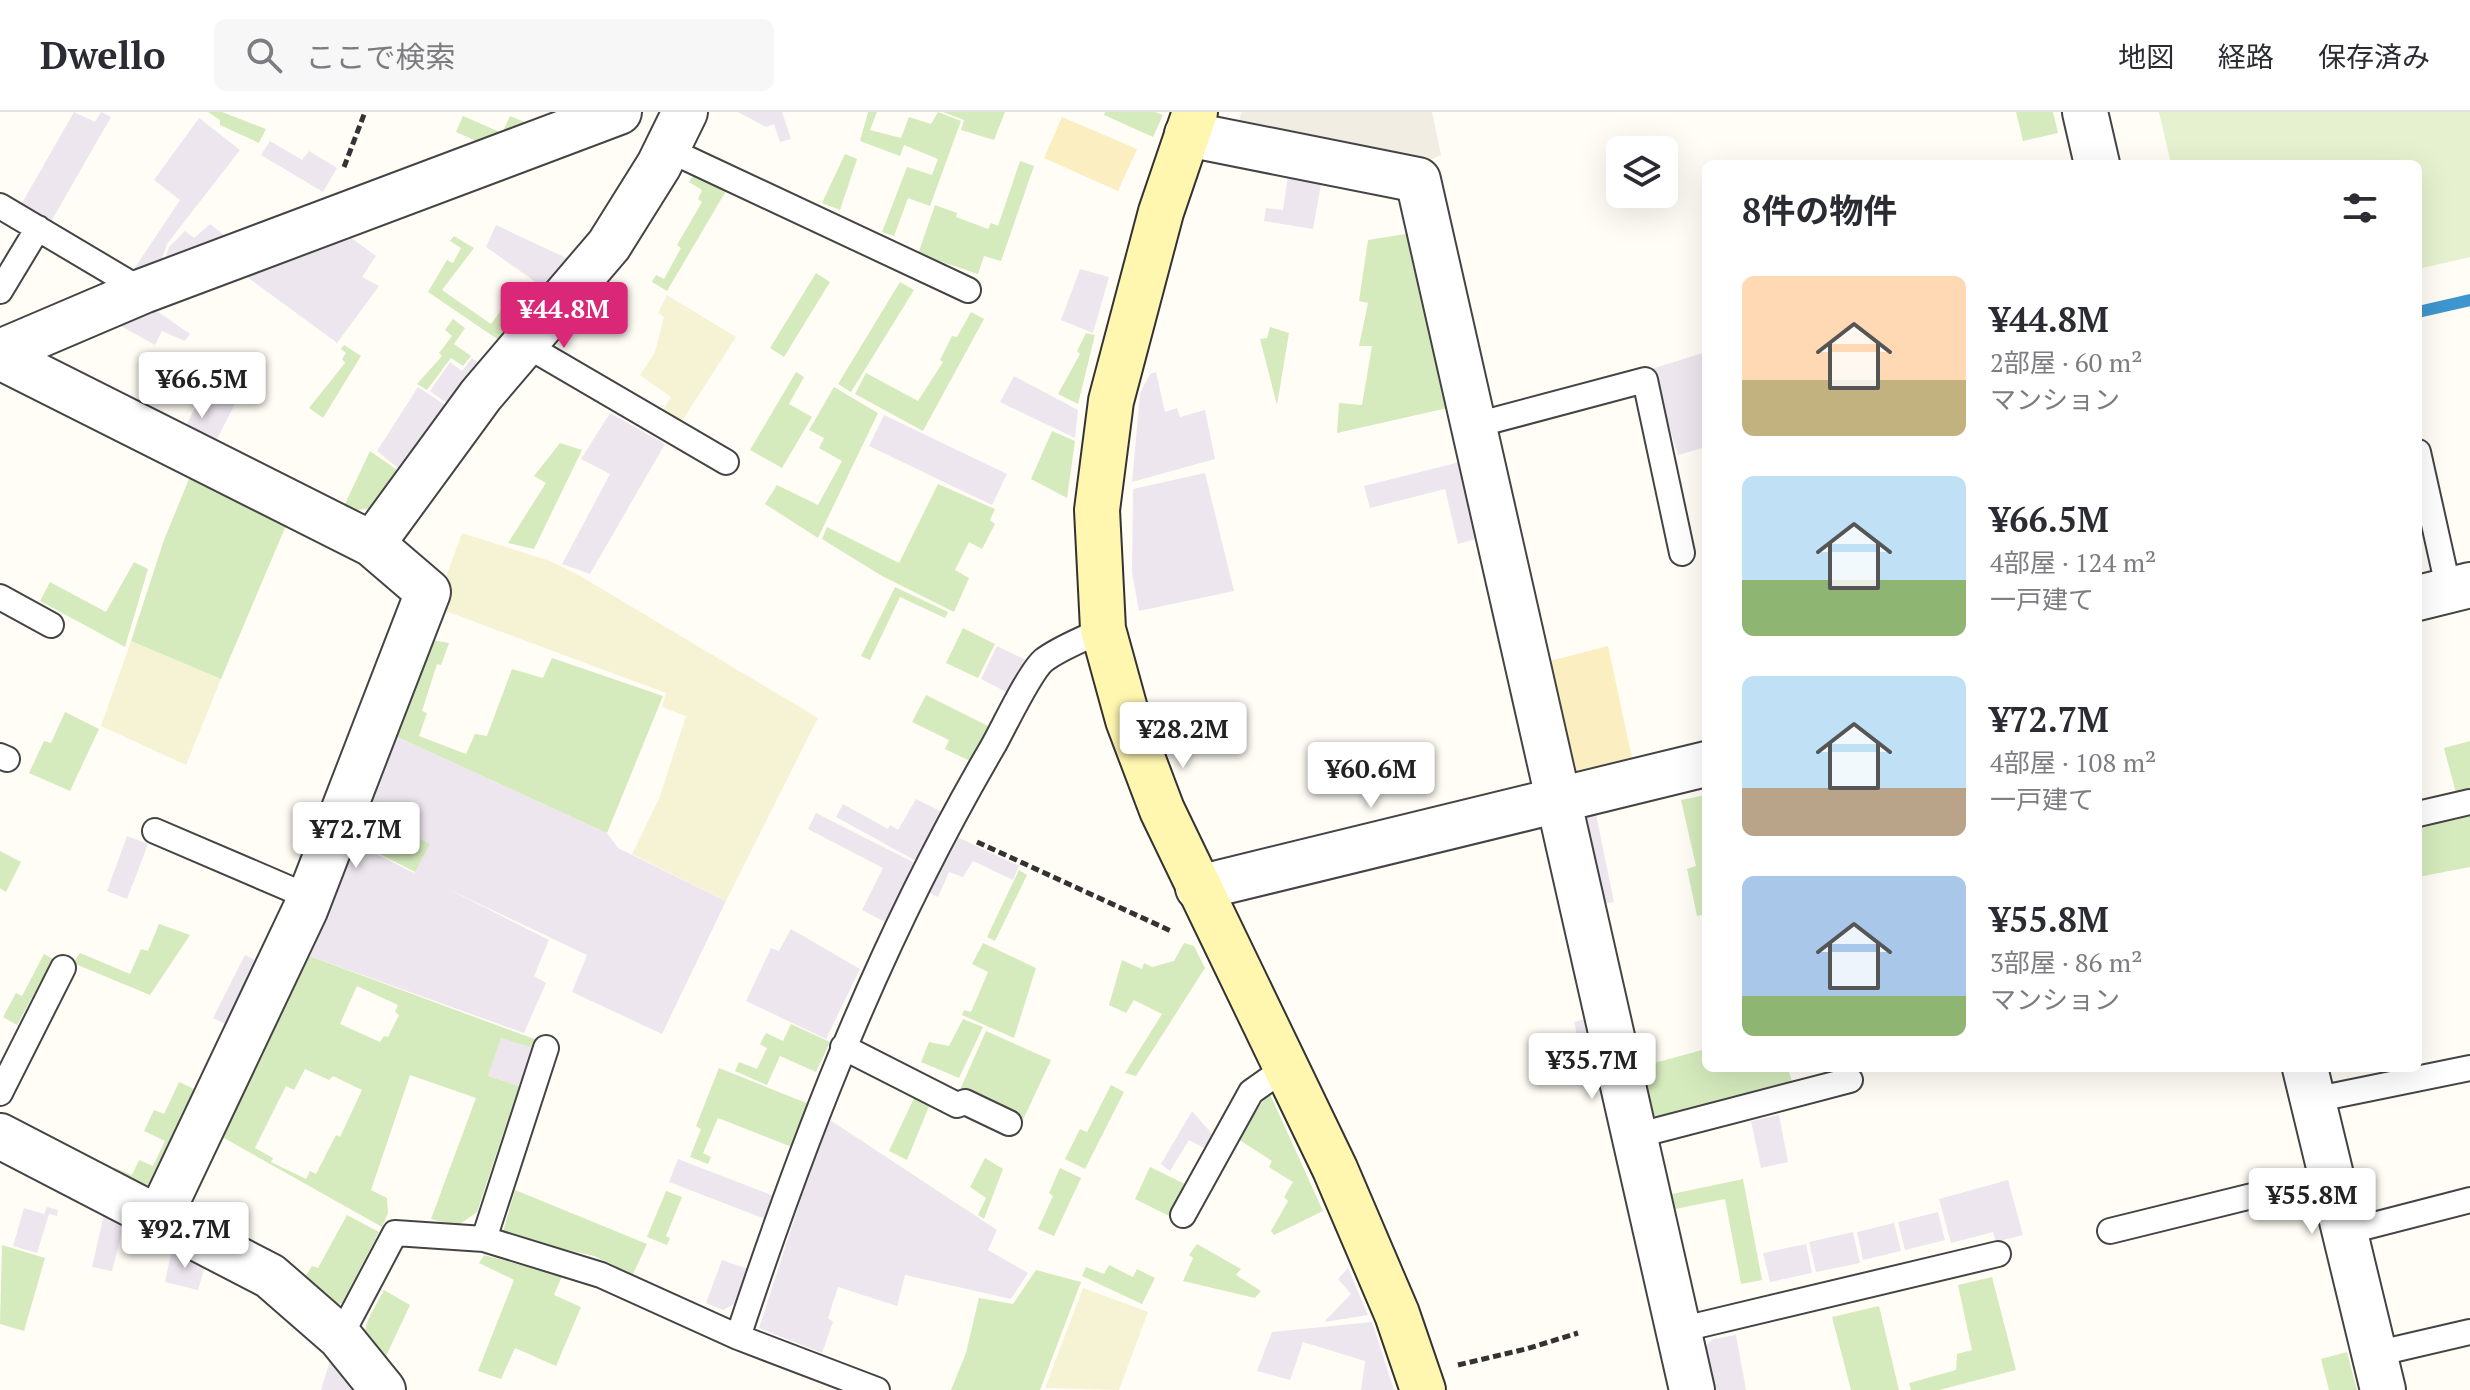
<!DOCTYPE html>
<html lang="ja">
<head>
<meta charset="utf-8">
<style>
  :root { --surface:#fff; --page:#f7f7f7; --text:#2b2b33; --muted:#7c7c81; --line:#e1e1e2; --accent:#db2777 }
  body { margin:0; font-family:"PT Serif","Noto Sans JP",serif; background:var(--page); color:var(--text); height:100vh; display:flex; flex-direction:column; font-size:30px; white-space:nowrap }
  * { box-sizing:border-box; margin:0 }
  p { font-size:26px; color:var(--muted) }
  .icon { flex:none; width:44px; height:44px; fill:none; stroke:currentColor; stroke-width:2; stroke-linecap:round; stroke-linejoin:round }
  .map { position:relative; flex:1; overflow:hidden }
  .drawer { position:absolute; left:1702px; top:48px; width:720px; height:912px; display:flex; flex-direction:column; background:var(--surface); border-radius:12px; box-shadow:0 8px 32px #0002 }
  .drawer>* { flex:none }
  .tools { position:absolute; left:1606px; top:24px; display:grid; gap:16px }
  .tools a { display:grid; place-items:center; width:72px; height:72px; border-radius:12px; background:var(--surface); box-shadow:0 8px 32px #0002; font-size:40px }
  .price { position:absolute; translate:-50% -68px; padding:0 18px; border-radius:8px; background:#fff; color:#222; font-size:26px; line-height:52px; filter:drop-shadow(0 2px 4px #0008) }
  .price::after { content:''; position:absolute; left:50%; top:48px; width:24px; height:18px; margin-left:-12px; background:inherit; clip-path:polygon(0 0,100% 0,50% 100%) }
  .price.selected { background:var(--accent); color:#fff }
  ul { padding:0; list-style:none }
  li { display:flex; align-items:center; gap:24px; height:200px; padding:0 40px }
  li span { display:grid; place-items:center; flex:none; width:224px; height:160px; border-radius:12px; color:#555 }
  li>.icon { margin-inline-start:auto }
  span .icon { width:96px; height:96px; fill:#fffc; stroke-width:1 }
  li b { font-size:34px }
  h2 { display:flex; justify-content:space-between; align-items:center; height:96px; padding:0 40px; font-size:34px }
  header { display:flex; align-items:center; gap:48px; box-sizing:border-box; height:112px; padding:0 40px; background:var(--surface); border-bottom:2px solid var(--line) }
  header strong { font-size:38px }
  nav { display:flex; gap:44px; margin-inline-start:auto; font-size:28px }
  .search { width:560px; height:72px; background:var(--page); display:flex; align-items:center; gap:20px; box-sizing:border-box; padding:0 28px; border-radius:12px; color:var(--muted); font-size:30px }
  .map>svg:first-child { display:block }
  .industrial { fill:#eee6ef }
  .farmland { fill:#f6f3d4 }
  .green { fill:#d5ebbd; fill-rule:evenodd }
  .sand { fill:#fbeec1 }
  .pitch { fill:#e6f2cf }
  .plaza { fill:#f1ede2 }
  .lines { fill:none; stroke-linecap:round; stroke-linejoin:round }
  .stream { stroke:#3f96cf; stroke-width:12 }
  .lane-casing { stroke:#444; stroke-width:28 }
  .street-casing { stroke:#444; stroke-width:48 }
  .secondary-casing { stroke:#333; stroke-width:48 }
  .path { stroke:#333; stroke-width:5; stroke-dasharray:8 4; stroke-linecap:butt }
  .lane { stroke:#fff; stroke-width:24 }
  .street { stroke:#fff; stroke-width:44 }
  .secondary { stroke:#fff6b0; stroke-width:44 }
</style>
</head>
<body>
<header>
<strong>Dwello</strong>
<div class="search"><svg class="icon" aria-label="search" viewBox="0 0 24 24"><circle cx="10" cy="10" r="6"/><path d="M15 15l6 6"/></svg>ここで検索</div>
<nav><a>地図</a><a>経路</a><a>保存済み</a></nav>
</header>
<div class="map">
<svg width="2470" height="1278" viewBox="0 0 2470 1278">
  <rect width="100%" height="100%" fill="#fffdf5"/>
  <!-- industrial -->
  <path class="industrial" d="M 74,0 L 95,10 L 101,0 L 111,5 L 52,108 L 22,91 Z
    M 738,0 L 782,0 L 791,27 L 780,30 L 774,12 L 766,15 Z
    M 199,6 L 240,38 L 167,132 L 160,152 L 144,163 L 134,157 L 180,88 L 154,68 Z
    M 270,29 L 302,48 L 309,39 L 337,56 L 323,80 L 261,43 Z
    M 1289,56 L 1323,61 L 1313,117 L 1264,109 L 1266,96 L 1283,98 Z
    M 210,112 L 228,126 L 164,150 L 169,135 L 185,119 L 194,126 Z
    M 496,113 L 579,152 L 554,183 L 486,135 Z
    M 342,119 L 376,144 L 362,165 L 379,174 L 337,231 L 243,162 Z
    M 1080,157 L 1109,165 L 1093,221 L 1061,208 Z
    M 148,193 L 190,222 L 185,229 L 162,219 L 155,233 L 112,209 Z
    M 1706,240 L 1706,335 L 1678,343 L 1651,257 Z
    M 472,246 L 486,256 L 456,298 L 430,279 L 450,250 L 462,259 Z
    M 1156,260 L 1165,300 L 1177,296 L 1180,305 L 1205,298 L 1215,347 L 1132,370 L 1140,281 L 1150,262 Z
    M 1014,264 L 1078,298 L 1075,326 L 1000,290 Z
    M 206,273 L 237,288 L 216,329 L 186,314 Z
    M 418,275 L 459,302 L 408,364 L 377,339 Z
    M 610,301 L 665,332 L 590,462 L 562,452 L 610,362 L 581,347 Z
    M 884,303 L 1007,362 L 992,393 L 869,334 Z
    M 1464,349 L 1483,425 L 1458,432 L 1445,377 L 1370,396 L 1364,374 Z
    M 1205,361 L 1234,479 L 1139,499 L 1132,461 L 1133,377 Z
    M 997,534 L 1028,549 L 1012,583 L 981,567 Z
    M 393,623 L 607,721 L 618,736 L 726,789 L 662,922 L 572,880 L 587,843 L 446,776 L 549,828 L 534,864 L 546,871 L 524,921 L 301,841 L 348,728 L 414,761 L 429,733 L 362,697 Z
    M 916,687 L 942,700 L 916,749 L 836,705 L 843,692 L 888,717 L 890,713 L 898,718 Z
    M 816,701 L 915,751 L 885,810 L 862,798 L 883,756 L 808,717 Z
    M 1596,702 L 1614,790 L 1596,793 L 1578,706 Z
    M 127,724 L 148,732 L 127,787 L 107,779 Z
    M 955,724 L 1019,754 L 1013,768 L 973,749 L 963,765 L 949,760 L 938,785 L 930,781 Z
    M 791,817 L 860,857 L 826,927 L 746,889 L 771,836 L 779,839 Z
    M 245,843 L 264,852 L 235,917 L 213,906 Z
    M 1593,905 L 1606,958 L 1587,964 L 1574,910 Z
    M 501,925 L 533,936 L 519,974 L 488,964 Z
    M 1192,999 L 1213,1023 L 1204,1036 L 1189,1028 L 1170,1059 L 1161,1052 Z
    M 1779,1003 L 1788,1050 L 1761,1056 L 1751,1009 Z
    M 827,1006 L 997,1118 L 988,1138 L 1028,1161 L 1011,1187 L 905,1163 L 897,1194 L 838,1175 L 828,1206 L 833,1210 L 822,1241 L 759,1216 Z
    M 678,1047 L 774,1084 L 765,1107 L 669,1070 Z
    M 2008,1068 L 2023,1123 L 1996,1130 L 1993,1120 L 1951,1131 L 1939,1087 Z
    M 106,1094 L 126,1105 L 112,1159 L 92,1155 Z
    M 47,1095 L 58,1098 L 57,1104 L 49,1102 L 37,1141 L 13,1134 L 24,1096 L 44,1102 Z
    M 1938,1100 L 1945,1128 L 1905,1138 L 1898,1110 Z
    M 1894,1111 L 1901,1139 L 1863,1148 L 1857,1120 Z
    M 1853,1120 L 1860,1151 L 1816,1160 L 1809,1130 Z
    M 174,1128 L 207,1147 L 198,1178 L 165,1170 Z
    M 1806,1132 L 1812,1161 L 1770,1170 L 1763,1141 Z
    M 722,1148 L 748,1157 L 734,1192 L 723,1198 L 706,1191 Z
    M 1348,1156 L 1368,1203 L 1324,1210 L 1351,1182 L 1338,1167 Z
    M 1372,1210 L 1394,1278 L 1361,1278 L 1365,1249 L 1303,1230 L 1290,1268 L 1257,1259 L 1272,1220 Z
    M 1736,1223 L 1746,1278 L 1704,1278 L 1697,1242 L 1713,1227 Z
    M 332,1242 L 364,1278 L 321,1278 Z"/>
  <!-- farmland -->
  <path class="farmland" d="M 667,183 L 736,225 L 682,309 L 663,298 L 671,285 L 640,263 L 655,240 L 664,205 L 658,201 Z
    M 462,421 L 550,449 L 577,462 L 818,606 L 726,789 L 632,742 L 659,687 L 686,604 L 662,595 L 666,581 L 435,495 Z
    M 131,529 L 221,567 L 186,653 L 101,614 Z
    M 1083,1176 L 1148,1200 L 1119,1278 L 1045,1276 Z"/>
  <!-- green -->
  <path class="green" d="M 208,0 L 222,0 L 266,17 L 259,31 L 220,13 L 220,8 Z
    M 868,0 L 877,0 L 870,18 L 901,26 L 909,5 L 931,12 L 938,0 L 961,9 L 930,94 L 908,86 L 894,124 L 882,120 L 907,55 L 932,63 L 938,47 L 904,33 L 900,44 L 860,29 Z
    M 943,0 L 1005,0 L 994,28 L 961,18 L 964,8 Z
    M 1105,0 L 1155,0 L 1163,3 L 1153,25 L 1104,3 Z
    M 2016,0 L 2053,0 L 2058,21 L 2023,29 Z
    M 463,4 L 502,21 L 510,4 L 534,14 L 483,32 L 456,20 Z
    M 845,42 L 857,47 L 840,98 L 822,91 Z
    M 1020,49 L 1034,54 L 1001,149 L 984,144 L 978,162 L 918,142 L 935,93 L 957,101 L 956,105 L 988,117 L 991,111 L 998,114 Z
    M 695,61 L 726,79 L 667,179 L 652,170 L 656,163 L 664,167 L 681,136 L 677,133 L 702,90 L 698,87 L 702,78 L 689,70 Z
    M 1412,121 L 1452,295 L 1337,321 L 1339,291 L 1362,293 L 1372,234 L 1359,234 L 1368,191 L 1359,189 L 1368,128 Z
    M 454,124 L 474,136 L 442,178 L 491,212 L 504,194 L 510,198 L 514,193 L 533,206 L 509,235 L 428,180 L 447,148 L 453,151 L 461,136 L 450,129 Z
    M 816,161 L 830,170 L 784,245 L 770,236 Z
    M 900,170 L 914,178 L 851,280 L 838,272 Z
    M 971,200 L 984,207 L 923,319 L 855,282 L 866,261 L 918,289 L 943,250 L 940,248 L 952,224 L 957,225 Z
    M 453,207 L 465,216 L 454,232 L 471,244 L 463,254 L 451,246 L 427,278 L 417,272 L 442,244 L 439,241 L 452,224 L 445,218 Z
    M 1270,215 L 1289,221 L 1277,293 L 1260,227 L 1267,226 Z
    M 1086,221 L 1095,223 L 1078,292 L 1058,282 L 1080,242 L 1077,239 Z
    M 344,233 L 361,244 L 323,306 L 309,296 L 345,251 L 342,247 L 346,241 L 341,237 Z
    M 796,260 L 804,265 L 789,292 L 812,305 L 782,356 L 750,338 Z
    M 834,275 L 878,301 L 818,426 L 765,392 L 777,373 L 818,393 L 842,349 L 819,336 L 824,326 L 809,318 Z
    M 1052,319 L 1075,329 L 1067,386 L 1031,367 Z
    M 560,331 L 582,338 L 534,437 L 508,431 L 546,371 L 534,364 Z
    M 370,339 L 407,365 L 378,395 L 351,399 L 344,394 Z
    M 193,357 L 290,404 L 221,567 L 131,529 L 164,428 Z
    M 938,372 L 995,397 L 990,408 L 995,412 L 982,437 L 969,430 L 955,458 L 969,466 L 954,500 L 882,464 L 822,427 L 827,415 L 899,451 Z
    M 134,450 L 148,457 L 125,535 L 40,489 L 50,470 L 106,500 Z
    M 895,475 L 948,500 L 945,506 L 900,485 L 870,548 L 861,544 Z
    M 963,516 L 995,532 L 978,566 L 946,551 Z
    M 427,527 L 449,531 L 441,553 L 437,552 L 422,599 L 427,601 L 419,624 L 466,642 L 475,622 L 487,624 L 512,557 L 543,566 L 552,546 L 663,584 L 607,721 L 393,623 Z
    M 926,583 L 990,615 L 972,650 L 945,637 L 949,628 L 912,610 Z
    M 65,600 L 99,617 L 70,679 L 29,661 L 44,629 L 51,631 Z
    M 2470,629 L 2470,677 L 2456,681 L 2444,636 Z
    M 1706,683 L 1706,802 L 1697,804 L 1687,757 L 1696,754 L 1681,688 Z
    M 362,697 L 430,732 L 415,760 L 347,725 Z
    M 2470,704 L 2470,755 L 2418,765 L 2418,714 Z
    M 0,739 L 21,750 L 6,780 L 0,776 Z
    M 1019,758 L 1027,763 L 995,829 L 987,825 Z
    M 159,812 L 190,823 L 150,883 L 73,851 L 80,841 L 130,862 L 141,837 L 148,839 Z
    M 983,831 L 1036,856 L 1014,926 L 962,903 L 964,898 L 971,900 L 988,860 L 972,852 Z
    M 1184,831 L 1194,834 L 1205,856 L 1136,964 L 1125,961 L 1162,902 L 1134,888 L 1126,901 L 1109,893 L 1122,848 L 1142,857 L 1144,851 L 1152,855 L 1174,849 Z
    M 301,841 L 537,928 L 533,936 L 501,926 L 488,964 L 519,974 L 477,1100 L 457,1114 L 431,1107 L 476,986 L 410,963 L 371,1078 L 387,1086 L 388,1101 L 382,1115 L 215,1021 ZM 357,874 L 398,893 L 395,900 L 399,903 L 388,925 L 384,924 L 380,930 L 340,912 ZM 305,957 L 329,968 L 333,964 L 362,978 L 340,1025 L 336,1023 L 316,1062 L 310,1059 L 306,1067 L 271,1050 L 273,1046 L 255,1036 L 286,974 L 294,978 Z
    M 44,842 L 53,847 L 17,913 L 3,905 L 16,881 L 22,884 Z
    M 963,907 L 983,915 L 959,966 L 921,950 L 929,930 L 949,934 Z
    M 791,912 L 830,930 L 816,960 L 780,944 L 767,973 L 735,959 L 739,950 L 757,957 L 767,936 L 760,932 L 766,921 L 783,929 Z
    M 986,919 L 1051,948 L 1022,1010 L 959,980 Z
    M 1706,937 L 1706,956 L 1788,956 L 1792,970 L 1655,1006 L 1644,1002 L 1632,957 Z
    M 719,956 L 814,994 L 797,1037 L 718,1006 L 703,1041 L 711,1045 L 708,1052 L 690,1045 L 701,1017 L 696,1014 Z
    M 179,970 L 203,981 L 156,1079 L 110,1066 L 115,1056 L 132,1063 L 139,1048 L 153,1054 L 165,1029 L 144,1019 L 154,998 L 164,1002 Z
    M 1111,973 L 1124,980 L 1085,1057 L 1065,1047 L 1080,1017 L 1087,1020 Z
    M 1269,980 L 1323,1099 L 1274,1123 L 1271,1119 L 1288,1089 L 1284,1085 L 1293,1070 L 1269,1055 L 1272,1049 L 1238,1027 Z
    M 915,984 L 930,992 L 907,1048 L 889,1039 Z
    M 985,1046 L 1003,1057 L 984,1107 L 978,1103 L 986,1086 L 970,1075 Z
    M 1150,1055 L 1185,1072 L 1169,1104 L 1135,1087 Z
    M 1060,1056 L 1081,1066 L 1054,1124 L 1038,1117 L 1053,1084 L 1049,1081 Z
    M 1743,1067 L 1762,1168 L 1741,1172 L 1725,1087 L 1675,1097 L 1672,1082 Z
    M 515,1078 L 647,1132 L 633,1162 L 594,1144 L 502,1123 Z
    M 666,1079 L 682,1085 L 666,1124 L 670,1126 L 667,1133 L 647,1125 Z
    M 347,1103 L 379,1120 L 342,1191 L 330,1195 L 317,1189 L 305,1165 L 312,1154 L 318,1156 Z
    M 1197,1132 L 1241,1157 L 1236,1163 L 1261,1179 L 1255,1186 L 1183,1169 L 1193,1146 L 1189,1143 Z
    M 2,1133 L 45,1146 L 24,1219 L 0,1212 Z
    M 484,1143 L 562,1164 L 554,1183 L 581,1195 L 556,1254 L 515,1236 L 501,1267 L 478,1259 L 514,1168 L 479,1151 Z
    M 1109,1153 L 1133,1165 L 1137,1157 L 1155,1166 L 1142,1192 L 1082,1164 L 1086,1155 L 1104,1162 Z
    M 1036,1158 L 1081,1170 L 1040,1278 L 951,1278 L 966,1241 L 979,1186 L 1013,1192 Z
    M 1992,1165 L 2016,1258 L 1939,1278 L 1911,1278 L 1909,1271 L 1956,1258 L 1957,1242 L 1972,1238 L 1958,1173 Z
    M 384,1178 L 410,1193 L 380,1257 C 357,1216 363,1218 384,1178 Z
    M 1879,1194 L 1899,1278 L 1851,1278 L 1832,1205 Z
    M 2347,1240 L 2357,1278 L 2329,1278 L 2321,1247 Z"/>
  <!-- sand -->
  <path class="sand" d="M 1062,5 L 1137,37 L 1118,79 L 1044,46 Z
    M 1608,534 L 1633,651 L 1571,665 L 1546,550 Z"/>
  <!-- pitch -->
  <path class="pitch" d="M 2159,0 L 2470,0 L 2470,145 L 2418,157 L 2418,52 L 2171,52 Z"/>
  <!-- plaza -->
  <path class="plaza" d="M 1242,0 L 1432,0 L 1441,43 L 1428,49 L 1250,20 L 1239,7 Z"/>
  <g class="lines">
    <!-- stream -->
    <path class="stream" d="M 2418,200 L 2470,188"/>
    <!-- lane casing -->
    <g class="lane-casing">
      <path id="lane" d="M 667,37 L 968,178
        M 0,94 L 143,179
        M 0,179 L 38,116
        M 524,232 L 726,350
        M 1472,314 L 1645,268 L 1682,441
        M 2418,340 L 2449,479
        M 0,485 L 51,513
        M 0,644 L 7,647
        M 2418,702 L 2470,690
        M 155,719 L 309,785
        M 843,935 L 957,993 L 965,990 L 1009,1011
        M 0,981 L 63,856
        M 2313,988 L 2470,956
        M 1635,1024 L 1850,968
        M 1183,1103 L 1251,980 L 1285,956
        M 2110,1119 L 2333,1064
        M 2346,1120 L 2470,1088
        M 484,1127 L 546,936
        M 1679,1218 L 1998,1142
        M 340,1225 L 395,1121 L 484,1127 L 601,1163 L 738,1225 L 877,1278
        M 738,1225 C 806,1019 882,824 992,636 C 1003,617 1030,559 1044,548 C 1061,535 1085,527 1103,517
        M 2375,1242 L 2470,1220"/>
    </g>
    <!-- street casing -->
    <g class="street-casing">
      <path id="street" d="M 2085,0 L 2097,52
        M 1187,22 L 1418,68 L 1692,1278
        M 0,240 L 143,179 L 619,0
        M 0,245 L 372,432 L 428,480 L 305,798 L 159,1106
        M 372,432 L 481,283 L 609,133 L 659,53 L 685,0
        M 2418,486 L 2470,473
        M 1198,776 L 1706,652
        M 2305,956 L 2383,1278
        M 0,1024 L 270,1164 L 340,1225 L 383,1278"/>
    </g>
    <!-- secondary casing -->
    <g class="secondary-casing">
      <path id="secondary" d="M 1195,0 L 1161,100 L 1111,289 L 1097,398 L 1103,517 L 1128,608 L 1162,698 L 1335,1057 L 1397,1202 L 1423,1278"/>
    </g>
    <!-- path -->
    <path class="path" d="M 344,55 L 365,0
      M 977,730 L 1171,819
      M 1458,1253 L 1526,1237 L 1578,1221"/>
    <!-- lane -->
    <use href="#lane" class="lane"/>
    <!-- street -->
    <use href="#street" class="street"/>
    <!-- secondary -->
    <use href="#secondary" class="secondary"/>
  </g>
</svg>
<div class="tools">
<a><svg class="icon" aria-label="layers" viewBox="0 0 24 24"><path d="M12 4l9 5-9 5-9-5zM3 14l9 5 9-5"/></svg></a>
</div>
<b class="price selected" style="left:564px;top:238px">¥44.8M</b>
<b class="price" style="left:202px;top:308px">¥66.5M</b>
<b class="price" style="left:1183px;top:658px">¥28.2M</b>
<b class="price" style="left:1371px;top:698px">¥60.6M</b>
<b class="price" style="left:356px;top:758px">¥72.7M</b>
<b class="price" style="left:1592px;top:989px">¥35.7M</b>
<b class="price" style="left:2312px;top:1124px">¥55.8M</b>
<b class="price" style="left:185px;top:1158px">¥92.7M</b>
<section class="drawer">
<h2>8件の物件<svg class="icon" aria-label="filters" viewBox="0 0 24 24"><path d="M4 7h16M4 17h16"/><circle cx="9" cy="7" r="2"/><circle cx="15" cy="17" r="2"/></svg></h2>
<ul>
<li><span style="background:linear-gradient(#ffd9b3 65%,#c2b280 0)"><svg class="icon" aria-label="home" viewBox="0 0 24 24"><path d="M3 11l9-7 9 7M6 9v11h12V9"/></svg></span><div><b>¥44.8M</b><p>2部屋 · 60 m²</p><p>マンション</p></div></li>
<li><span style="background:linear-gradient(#bfe0f5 65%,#8fb573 0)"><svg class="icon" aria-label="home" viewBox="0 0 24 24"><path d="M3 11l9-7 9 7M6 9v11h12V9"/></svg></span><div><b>¥66.5M</b><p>4部屋 · 124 m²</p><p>一戸建て</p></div></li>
<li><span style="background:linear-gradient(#bfe0f5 70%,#b9a48a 0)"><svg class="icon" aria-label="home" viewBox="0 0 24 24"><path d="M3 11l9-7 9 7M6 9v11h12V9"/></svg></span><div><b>¥72.7M</b><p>4部屋 · 108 m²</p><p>一戸建て</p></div></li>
<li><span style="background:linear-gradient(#a9c7e8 75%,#8fb573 0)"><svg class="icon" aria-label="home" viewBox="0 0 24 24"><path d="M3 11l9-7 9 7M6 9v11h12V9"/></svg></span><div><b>¥55.8M</b><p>3部屋 · 86 m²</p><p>マンション</p></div></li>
</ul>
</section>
</div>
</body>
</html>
